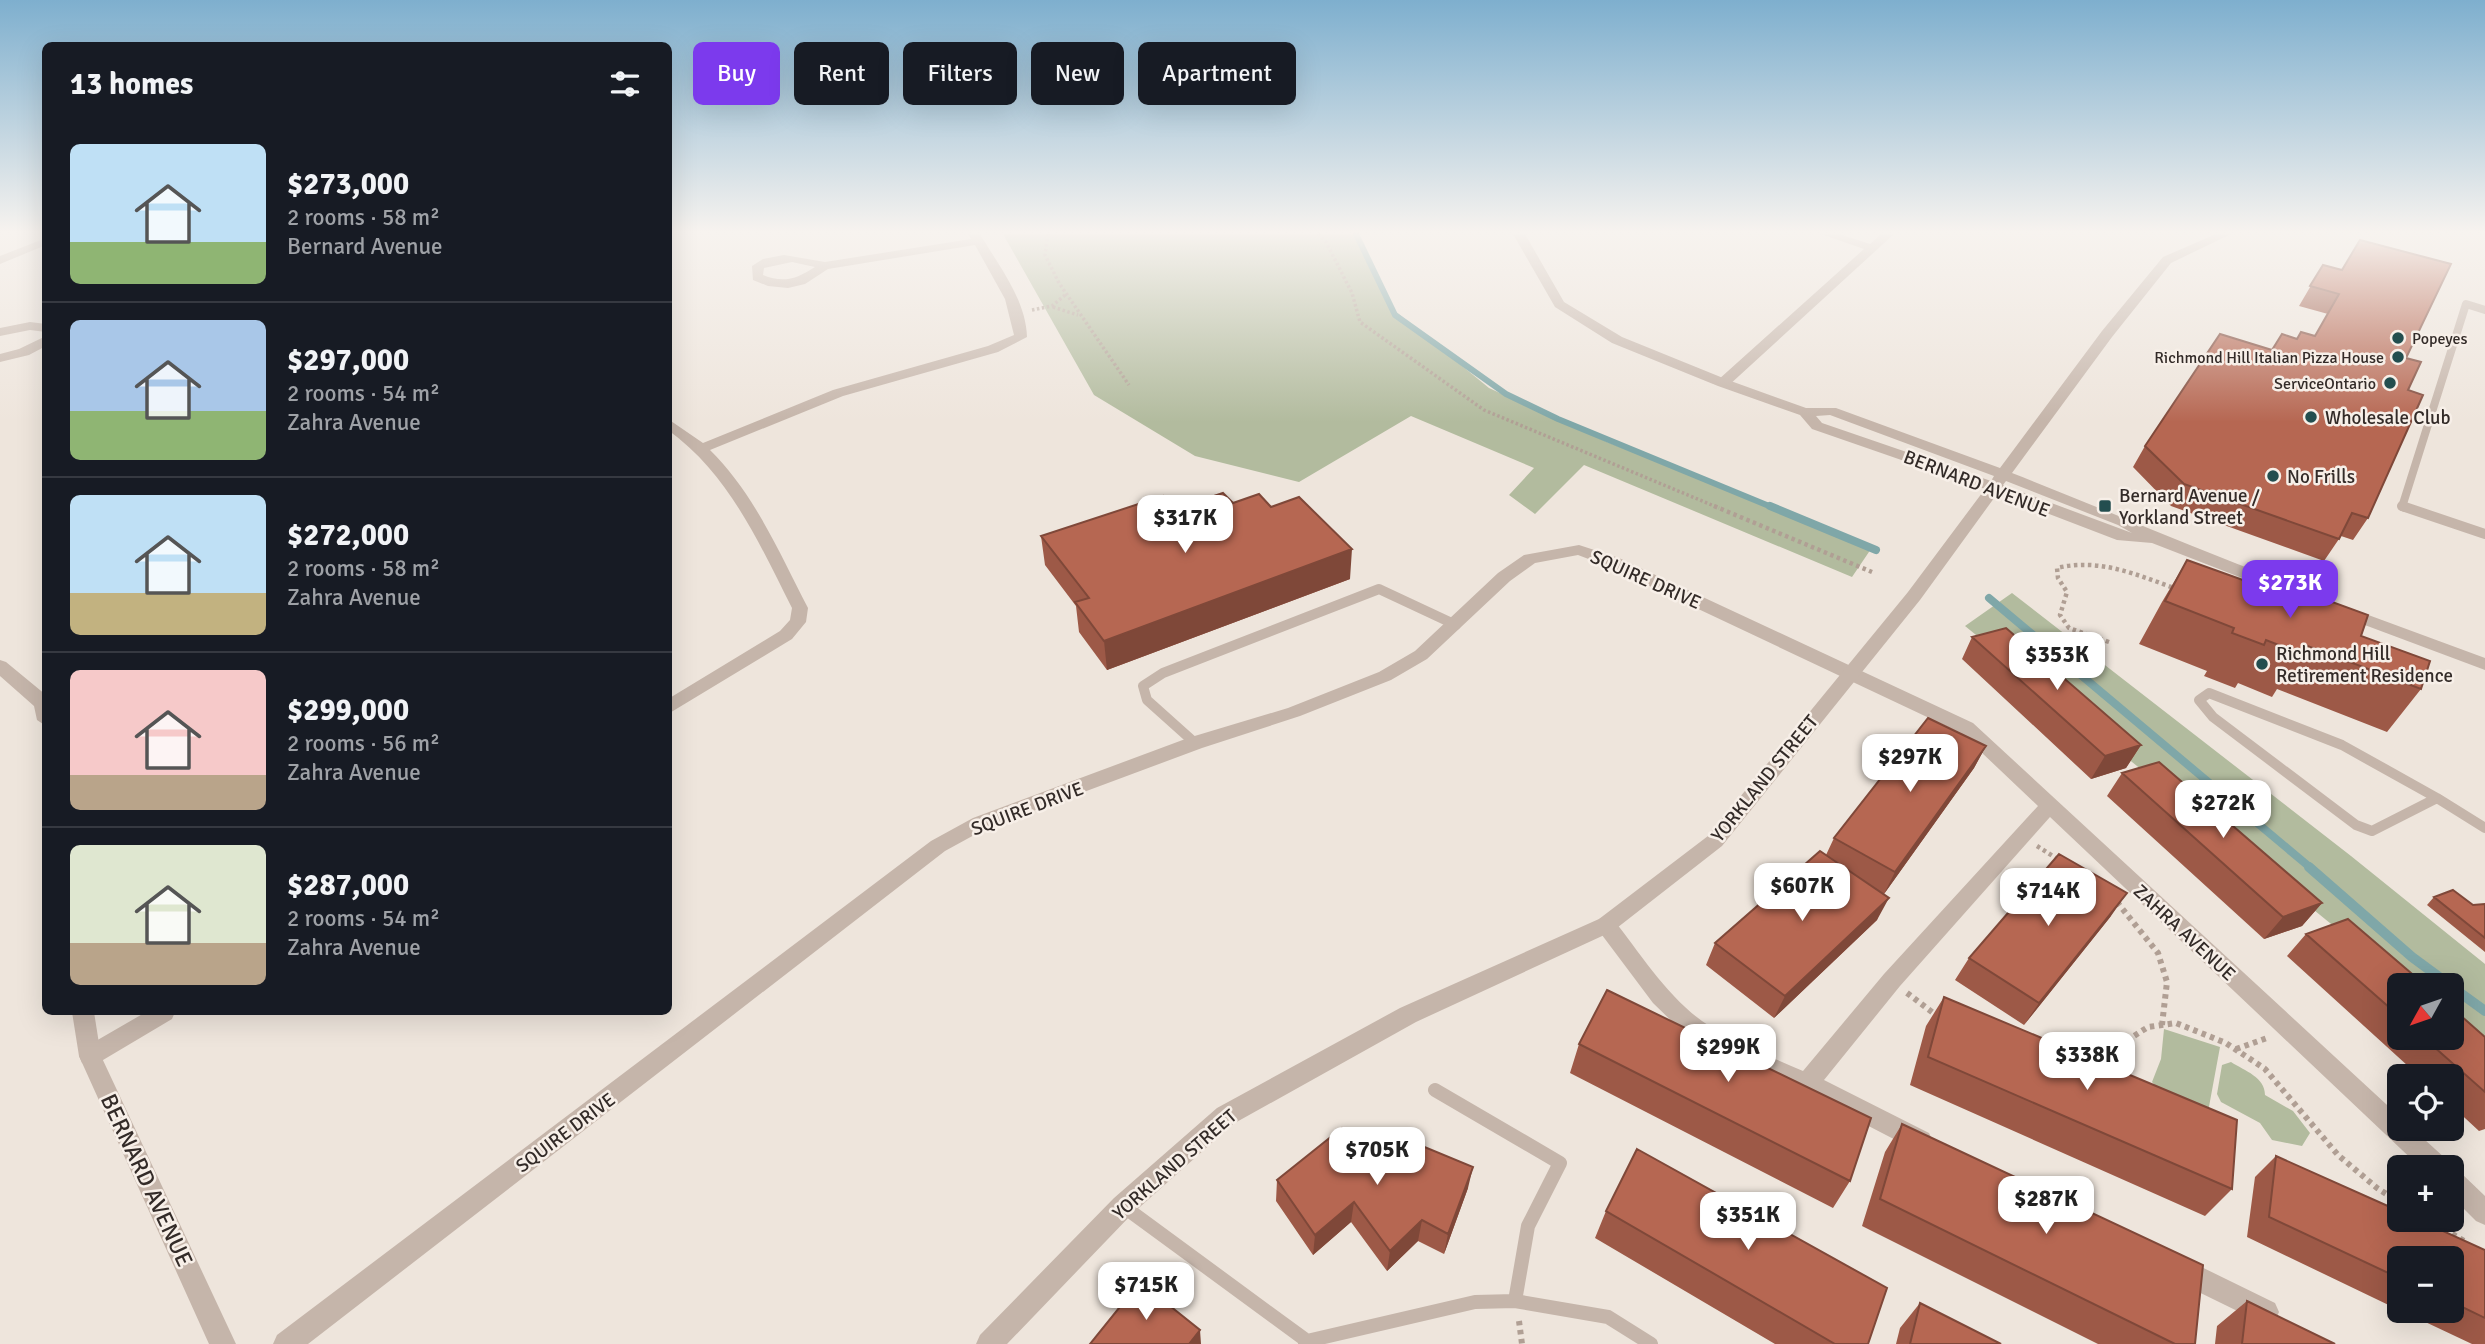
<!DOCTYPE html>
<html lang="en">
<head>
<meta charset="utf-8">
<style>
  :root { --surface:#171b24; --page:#20242c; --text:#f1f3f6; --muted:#9ea1a6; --line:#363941; --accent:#7c3aed }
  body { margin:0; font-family:Signika,sans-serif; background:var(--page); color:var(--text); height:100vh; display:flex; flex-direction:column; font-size:26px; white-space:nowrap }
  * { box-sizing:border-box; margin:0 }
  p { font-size:23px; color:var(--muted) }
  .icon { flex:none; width:38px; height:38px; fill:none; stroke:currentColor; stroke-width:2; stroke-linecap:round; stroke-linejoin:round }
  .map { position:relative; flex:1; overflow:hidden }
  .drawer { position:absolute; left:42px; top:42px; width:630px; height:973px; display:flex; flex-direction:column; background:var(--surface); border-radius:10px; box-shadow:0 7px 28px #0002 }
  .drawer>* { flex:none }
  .top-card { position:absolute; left:693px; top:42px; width:665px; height:63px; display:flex; gap:14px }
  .needle { width:46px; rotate:230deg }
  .controls { position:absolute; left:2387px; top:973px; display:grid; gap:14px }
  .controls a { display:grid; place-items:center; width:77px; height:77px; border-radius:10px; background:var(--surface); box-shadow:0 7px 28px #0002; font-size:35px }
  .price { position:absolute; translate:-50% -60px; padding:0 16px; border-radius:14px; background:#fff; color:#222; font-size:23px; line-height:46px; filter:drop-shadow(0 2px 4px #0008) }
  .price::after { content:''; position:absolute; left:50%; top:42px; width:21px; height:16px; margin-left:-10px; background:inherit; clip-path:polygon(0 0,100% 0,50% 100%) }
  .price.on { background:var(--accent); color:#fff }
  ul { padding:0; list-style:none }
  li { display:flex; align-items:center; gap:21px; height:175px; padding:0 28px }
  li+li { border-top:2px solid var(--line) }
  li span { display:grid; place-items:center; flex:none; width:196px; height:140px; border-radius:10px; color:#555 }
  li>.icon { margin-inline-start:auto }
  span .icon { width:84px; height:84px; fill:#fffc; stroke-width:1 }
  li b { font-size:30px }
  h2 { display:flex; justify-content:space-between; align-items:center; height:84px; padding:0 28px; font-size:30px }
  .tag { padding:0 24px; border-radius:10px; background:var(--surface); box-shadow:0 7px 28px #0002; font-size:24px; line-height:63px }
  .tag.on { background:var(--accent); color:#fff }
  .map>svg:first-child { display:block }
  .green { fill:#b2bb9e }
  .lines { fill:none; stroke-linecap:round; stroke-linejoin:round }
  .stream-far2 { stroke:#7fa7a8; stroke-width:6 }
  .stream-far1 { stroke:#7fa7a8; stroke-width:8 }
  .stream { stroke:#7fa7a8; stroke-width:10 }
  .path-far2 { stroke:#b09f94; stroke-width:3.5; stroke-dasharray:2.5 2.5; stroke-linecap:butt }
  .path-far1 { stroke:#b09f94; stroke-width:4.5; stroke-dasharray:3.5 3.5; stroke-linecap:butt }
  .path { stroke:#b09f94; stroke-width:6; stroke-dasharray:4.5 4.5; stroke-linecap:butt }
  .service-far2 { stroke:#c5b5aa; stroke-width:8 }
  .service-far1 { stroke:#c5b5aa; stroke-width:10 }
  .service { stroke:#c5b5aa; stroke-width:14 }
  .minor { fill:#c5b5aa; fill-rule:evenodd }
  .tertiary { fill:#c5b5aa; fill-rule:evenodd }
  .wall { fill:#9d5947 }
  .shaded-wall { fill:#7f4839 }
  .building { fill:#b66752; stroke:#7f4839; stroke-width:2 }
  .poi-dot { fill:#234e4f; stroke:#f7efe8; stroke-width:2.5 }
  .labels { text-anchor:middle; stroke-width:5; stroke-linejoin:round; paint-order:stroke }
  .far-poi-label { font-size:16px; fill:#332b28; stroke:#f7efe8; text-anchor:end }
  .poi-label { font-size:19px; fill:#332b28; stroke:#f7efe8; text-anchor:start }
  .street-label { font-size:19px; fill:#332b28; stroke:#f7efe8 }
  .near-street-label { font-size:23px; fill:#332b28; stroke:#f7efe8 }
</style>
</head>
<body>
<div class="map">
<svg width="2485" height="1344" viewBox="0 0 2485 1344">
  <rect width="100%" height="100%" fill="#eee5dc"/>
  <!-- green -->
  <path class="green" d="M 1003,234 L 1356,234 L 1389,306 L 1489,388 L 1607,442 L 1873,546 L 1852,577 L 1584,465 L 1535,514 L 1509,495 L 1534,468 L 1411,416 L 1299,482 L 1195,456 L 1094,395 Z
    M 2012,593 L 2351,856 L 2485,964 L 2485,1049 L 2452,1022 L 2452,985 L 2406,985 L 1965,626 Z
    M 2164,1029 L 2220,1047 L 2208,1112 L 2163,1094 L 2152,1082 L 2161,1059 Z
    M 2231,1062 C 2245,1071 2265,1077 2265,1095 L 2293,1111 L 2310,1133 L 2302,1146 L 2272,1140 L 2260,1123 L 2221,1102 L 2217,1094 L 2222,1065 Z"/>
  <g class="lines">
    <!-- stream-far2 -->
    <path class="stream-far2" d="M 1356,234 L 1395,315 L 1506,394 L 1558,419 L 1774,508"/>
    <!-- stream-far1 -->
    <path class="stream-far1" d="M 1770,506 L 1876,550
      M 1989,598 L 2312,869"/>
    <!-- stream -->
    <path class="stream" d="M 2309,867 L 2412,957 L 2450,985
      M 2452,987 L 2485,1011"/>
    <!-- path-far2 -->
    <path class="path-far2" d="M 1048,234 L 1045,255 L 1059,283 L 1129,385
      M 1318,234 L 1326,242 L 1352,293 L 1360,322 L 1484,410 L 1719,508
      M 1053,307 L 1078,315
      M 1032,310 L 1052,306 L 1065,295"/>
    <!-- path-far1 -->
    <path class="path-far1" d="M 1714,506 L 1872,572
      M 2109,642 L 2069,628 L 2060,615 L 2067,592 L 2058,578 L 2057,568 C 2099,558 2135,574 2174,588
      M 2037,846 L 2059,860"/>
    <!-- path -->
    <path class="path" d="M 2117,902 L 2158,953 L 2167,982 L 2162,1025
      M 1907,993 L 1936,1015
      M 2236,1049 L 2267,1038
      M 2077,1055 L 2104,1055 L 2148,1027 L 2176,1023 L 2226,1043 L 2265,1069 L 2338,1155 L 2377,1188 L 2399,1202
      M 2429,1220 L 2464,1241
      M 1519,1321 L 1522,1344"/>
    <!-- service-far2 -->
    <path class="service-far2" d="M 2405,508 L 2402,507 L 2466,304 L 2485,310"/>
    <!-- service-far1 -->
    <path class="service-far1" d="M 2402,506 L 2485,534
      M 2209,693 L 2342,745 L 2437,798 L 2372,831 L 2356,825 L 2213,717 L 2199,700 Z
      M 1195,743 L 1147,700 L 1143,686 L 1163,673 L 1379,589 L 1456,625
      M 2437,798 L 2485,828"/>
    <!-- service -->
    <path class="service" d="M 1435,1090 L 1560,1163 L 1528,1226 L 1515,1301
      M 1123,1206 L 1307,1341
      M 1305,1344 L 1307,1341 L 1475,1302 L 1515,1301 L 1608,1317 L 1651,1344"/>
    <!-- minor -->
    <path class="minor" d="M 968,234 L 980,234 C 998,265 1026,299 1027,337 L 998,352 L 843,396 L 710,450 C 754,493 780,554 808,608 L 806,622 L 792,639 L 668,714 L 668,699 L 780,631 L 790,620 L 792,608 C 759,543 729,474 668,430 L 668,419 L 703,443 L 833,390 L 988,346 L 1014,335 L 1005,299 L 975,245 L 828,269 L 805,284 L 788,288 L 768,286 L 753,280 L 752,266 L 763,259 L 784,255 L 825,262 L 971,239 ZM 792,262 L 815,267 C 798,278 784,284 763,275 L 764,268 Z
      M 1821,234 L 1839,234 L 1870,244 L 1881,234 L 1894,234 L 1728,386 L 1718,386 L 1718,380 L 1864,249 Z
      M 30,322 L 46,324 L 46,332 L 30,330 L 0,336 L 0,328 Z
      M 46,336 L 46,346 L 29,355 L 0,362 L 0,354 L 19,349 Z
      M 1579,545 L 1619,558 L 1973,723 L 2399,1116 L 2399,1129 L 2413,1129 L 2446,1159 L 2449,1167 L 2420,1167 L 2050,817 L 1900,986 L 1824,1080 L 1929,1133 L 1933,1141 L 1929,1149 L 1921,1152 L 1913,1149 L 1799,1090 L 1735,1063 L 1685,1034 L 1653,1003 L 1599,931 L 1596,925 L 1599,919 L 1606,916 L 1613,919 C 1640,953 1666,995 1702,1021 C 1732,1042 1769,1056 1803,1071 L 1884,974 L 2038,806 L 1961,733 L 1607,566 L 1578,555 L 1535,563 L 1510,581 L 1427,659 L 1391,680 L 1300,716 L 1202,748 L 987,828 L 945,851 L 308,1344 L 273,1344 L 277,1335 L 931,841 L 973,818 L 1188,738 L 1288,708 L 1379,672 L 1415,651 L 1498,573 L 1524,555 Z
      M 146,1012 L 175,1012 L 172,1019 L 98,1063 L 90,1066 L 82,1063 L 79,1056 L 82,1049 Z
      M 2452,1170 L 2461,1173 L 2485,1196 L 2485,1225 L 2476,1221 L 2452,1197 Z
      M 2181,1257 L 2275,1303 L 2279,1312 L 2275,1321 L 2266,1325 L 2172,1279 L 2168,1270 L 2172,1261 Z"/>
    <!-- tertiary -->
    <path class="tertiary" d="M 1513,234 L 1525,234 L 1564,302 L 1622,337 L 1728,380 L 1806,408 L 1836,408 L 2000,468 L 2102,331 L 2163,257 L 2216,234 L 2231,234 L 2171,263 L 2112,337 L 2012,473 C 2104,509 2193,548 2285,582 L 2287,586 L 2285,590 L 2273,590 L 2152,543 L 2117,540 L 1997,494 L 1920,600 L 1722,846 L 1613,931 L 1416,1022 L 1233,1124 L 1132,1214 L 1007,1344 L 976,1344 L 980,1335 L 1114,1198 L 1217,1108 L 1400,1008 L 1599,919 L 1708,836 L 1908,592 L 1985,489 L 1812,429 L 1800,415 L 1718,386 L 1612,343 L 1555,307 ZM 1830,415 L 1994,476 L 1991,481 L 1822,423 L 1816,416 ZM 2006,481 L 2118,525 L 2132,533 L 2003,485 Z
      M 46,238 L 46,245 L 0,264 L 0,256 Z
      M 2344,606 L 2485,658 L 2485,670 L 2338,615 L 2336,611 Z
      M 0,660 L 6,662 L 46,695 L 46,726 L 37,720 L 34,706 L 0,676 Z
      M 72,1012 L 94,1012 L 101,1056 L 236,1344 L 209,1344 L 79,1056 Z"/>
  </g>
  <!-- wall -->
  <path class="wall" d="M 2323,265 L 2406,358 L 2408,390 L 2368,518 L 2353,540 L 2341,536 L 2324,561 L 2171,506 L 2133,467 L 2145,446 L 2272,350 L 2297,339 L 2315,336 L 2328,314 L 2299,306 Z
    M 1233,503 L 1271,507 L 1350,579 L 1107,670 L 1079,632 L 1076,606 L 1045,565 L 1041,536 L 1175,509 Z
    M 2187,560 L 2252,584 L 2258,575 L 2361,636 L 2421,689 L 2387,732 L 2277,689 L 2272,697 L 2238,683 L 2235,688 L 2204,676 L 2207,671 L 2139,644 L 2162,602 Z
    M 1972,637 L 2141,745 L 2126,768 L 2091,779 L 1962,659 Z
    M 1986,746 L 1974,768 L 1884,894 L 1877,920 L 1774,1018 L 1706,965 L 1715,943 L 1826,855 L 1834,838 Z
    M 2122,773 L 2322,903 L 2302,926 L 2264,939 L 2107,796 Z
    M 2434,897 L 2473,905 L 2485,904 L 2485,952 L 2427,905 Z
    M 2111,916 L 2024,1025 L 1955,980 L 1969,958 Z
    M 2306,934 L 2399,985 L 2399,1038 L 2485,1037 L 2485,1129 L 2479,1131 L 2452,1106 L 2452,1076 L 2419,1076 L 2287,956 Z
    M 1944,997 L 2232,1189 L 2205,1216 L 1910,1085 L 1926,1026 Z
    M 1579,1044 L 1850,1181 L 1833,1208 L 1570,1073 Z
    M 1902,1124 L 2195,1344 L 2098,1344 L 1862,1226 L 1885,1152 Z
    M 2276,1156 L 2485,1250 L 2485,1344 L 2472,1344 L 2402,1311 L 2452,1311 L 2452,1258 L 2399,1258 L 2399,1310 L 2247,1237 L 2255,1177 Z
    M 1390,1166 L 1468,1188 L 1444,1254 L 1418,1241 L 1387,1271 L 1351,1222 L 1313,1255 L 1276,1201 L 1277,1180 Z
    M 1606,1211 L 1868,1344 L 1775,1344 L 1595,1238 Z
    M 2247,1301 L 2335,1344 L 2215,1344 L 2217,1326 Z
    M 1920,1303 L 2001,1344 L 1896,1344 L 1900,1328 Z"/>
  <!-- shaded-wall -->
  <path class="shaded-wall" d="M 1352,549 L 1350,579 L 1107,670 L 1104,641 Z
    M 2141,745 L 2126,768 L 2091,779 L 2105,756 Z
    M 1986,746 L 1974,768 L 1884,894 L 1895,872 Z
    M 2127,893 L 2111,916 L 2024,1025 L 2039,1003 Z
    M 1889,898 L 1877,920 L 1774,1018 L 1785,996 Z
    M 2322,903 L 2302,926 L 2264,939 L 2283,917 Z
    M 1473,1167 L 1468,1188 L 1444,1254 L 1448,1234 Z
    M 1354,1202 L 1351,1222 L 1313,1255 L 1315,1235 Z
    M 1422,1220 L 1418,1241 L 1387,1271 L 1390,1251 Z
    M 1200,1330 L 1201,1344 L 1189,1344 Z"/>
  <!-- building -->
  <path class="building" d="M 2360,240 L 2451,264 L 2406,358 L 2421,362 L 2408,390 L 2423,395 L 2368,518 L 2352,513 L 2339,539 L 2184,484 L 2145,446 L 2220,334 L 2272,350 L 2282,334 L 2297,339 L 2301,332 L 2315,336 L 2339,294 L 2310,286 L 2323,265 L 2342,270 Z
    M 1223,493 L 1233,503 L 1259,494 L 1271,507 L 1299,497 L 1352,549 L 1104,641 L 1075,602 L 1089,598 L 1041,536 L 1163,496 L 1175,509 Z
    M 2187,560 L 2254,584 L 2258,575 L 2368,615 L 2361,636 L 2430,661 L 2421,689 L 2305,645 L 2302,654 L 2266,640 L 2264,645 L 2232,633 L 2234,628 L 2165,601 Z
    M 2006,628 L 2141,745 L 2105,756 L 1972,637 Z
    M 1928,718 L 1986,746 L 1895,872 L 1834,838 Z
    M 2159,762 L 2322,903 L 2283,917 L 2122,773 Z
    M 1820,851 L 1889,898 L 1785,996 L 1715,943 Z
    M 2059,854 L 2127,893 L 2039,1003 L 1969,958 Z
    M 2453,890 L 2473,905 L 2485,904 L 2485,938 L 2434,897 Z
    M 2348,919 L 2425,985 L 2399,985 L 2399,1016 L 2306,934 Z
    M 1607,990 L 1871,1118 L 1850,1181 L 1579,1044 Z
    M 1944,997 L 2237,1120 L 2232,1189 L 1928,1057 Z
    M 2452,1008 L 2485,1037 L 2485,1092 L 2424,1038 L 2452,1038 Z
    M 1902,1124 L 2203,1265 L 2195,1344 L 2175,1344 L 1880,1199 Z
    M 1342,1128 L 1390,1166 L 1410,1141 L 1473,1167 L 1448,1234 L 1422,1220 L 1390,1251 L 1354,1202 L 1315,1235 L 1277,1180 Z
    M 1637,1149 L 1887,1288 L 1868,1344 L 1835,1344 L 1606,1211 Z
    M 2276,1156 L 2399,1211 L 2399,1220 L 2419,1220 L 2485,1250 L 2485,1318 L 2452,1302 L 2452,1258 L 2399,1258 L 2399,1278 L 2269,1217 Z
    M 1140,1282 L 1200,1330 L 1189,1344 L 1090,1344 Z
    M 2247,1301 L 2335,1344 L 2242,1344 Z
    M 1920,1303 L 2001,1344 L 1910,1344 Z"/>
  <!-- sky -->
  <linearGradient id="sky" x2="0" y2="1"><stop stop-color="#7eafce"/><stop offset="0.55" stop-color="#f7f3ef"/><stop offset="1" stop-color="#f7f3ef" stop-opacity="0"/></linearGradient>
  <rect width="2485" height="422" fill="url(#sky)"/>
  <!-- markers -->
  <g class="poi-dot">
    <circle cx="2398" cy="338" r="7"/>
    <circle cx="2398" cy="357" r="7"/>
    <circle cx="2390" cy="383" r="7"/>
    <circle cx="2311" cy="417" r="7"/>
    <circle cx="2273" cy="476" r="7"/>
    <rect x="2098" y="499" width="14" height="14" rx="3.5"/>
    <circle cx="2262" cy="664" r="7"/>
  </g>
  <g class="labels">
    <!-- far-poi labels -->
    <g class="far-poi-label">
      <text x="2412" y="344" text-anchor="start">Popeyes</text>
      <text x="2384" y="363">Richmond Hill Italian Pizza House</text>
      <text x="2376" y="389">ServiceOntario</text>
    </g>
    <!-- poi labels -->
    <g class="poi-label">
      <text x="2325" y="424">Wholesale Club</text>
      <text x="2287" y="483">No Frills</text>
      <text x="2119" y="502">Bernard Avenue /<tspan x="2119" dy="22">Yorkland Street</tspan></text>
      <text x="2276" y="660">Richmond Hill<tspan x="2276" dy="22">Retirement Residence</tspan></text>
    </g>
    <!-- street labels -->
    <g class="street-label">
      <text transform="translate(1977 483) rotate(21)" y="7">BERNARD AVENUE</text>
      <text transform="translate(1646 579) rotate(24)" y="7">SQUIRE DRIVE</text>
      <text transform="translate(1764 778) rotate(-51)" y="7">YORKLAND STREET</text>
      <text transform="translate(1027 808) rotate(-21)" y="7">SQUIRE DRIVE</text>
      <text transform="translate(2185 932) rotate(43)" y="7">ZAHRA AVENUE</text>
      <text transform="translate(565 1132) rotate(-37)" y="7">SQUIRE DRIVE</text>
      <text transform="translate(1174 1164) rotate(-41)" y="7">YORKLAND STREET</text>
    </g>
    <!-- near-street labels -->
    <g class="near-street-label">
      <text transform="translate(147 1180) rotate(65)" y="8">BERNARD AVENUE</text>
    </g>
  </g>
</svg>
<div class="controls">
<a><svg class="needle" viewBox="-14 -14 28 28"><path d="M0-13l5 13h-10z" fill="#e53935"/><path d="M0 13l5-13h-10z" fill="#9ea1a6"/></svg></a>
<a><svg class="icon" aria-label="locate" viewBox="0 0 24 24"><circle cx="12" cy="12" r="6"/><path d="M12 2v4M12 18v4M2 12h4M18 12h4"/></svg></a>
<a>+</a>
<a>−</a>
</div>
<b class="price" style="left:1185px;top:555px">$317K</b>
<b class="price on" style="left:2290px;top:620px">$273K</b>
<b class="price" style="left:2057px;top:692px">$353K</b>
<b class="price" style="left:1910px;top:794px">$297K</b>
<b class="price" style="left:2223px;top:840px">$272K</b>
<b class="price" style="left:1802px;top:923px">$607K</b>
<b class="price" style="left:2048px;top:928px">$714K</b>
<b class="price" style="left:1728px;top:1084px">$299K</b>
<b class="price" style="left:2087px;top:1092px">$338K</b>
<b class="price" style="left:1377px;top:1187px">$705K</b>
<b class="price" style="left:2046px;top:1236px">$287K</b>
<b class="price" style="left:1748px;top:1252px">$351K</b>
<b class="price" style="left:1146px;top:1322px">$715K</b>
<div class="top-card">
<a class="tag on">Buy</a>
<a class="tag">Rent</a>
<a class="tag">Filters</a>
<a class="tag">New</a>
<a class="tag">Apartment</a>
</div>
<section class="drawer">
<h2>13 homes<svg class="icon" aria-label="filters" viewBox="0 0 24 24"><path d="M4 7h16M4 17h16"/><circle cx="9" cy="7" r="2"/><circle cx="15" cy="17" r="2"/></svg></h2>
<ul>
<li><span style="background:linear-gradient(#bfe0f5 70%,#8fb573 0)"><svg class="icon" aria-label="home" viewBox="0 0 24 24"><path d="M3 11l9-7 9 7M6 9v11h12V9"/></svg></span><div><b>$273,000</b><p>2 rooms · 58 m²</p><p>Bernard Avenue</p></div></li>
<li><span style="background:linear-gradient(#a9c7e8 65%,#8fb573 0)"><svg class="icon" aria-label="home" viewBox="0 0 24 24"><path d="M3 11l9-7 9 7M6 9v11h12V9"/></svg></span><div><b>$297,000</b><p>2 rooms · 54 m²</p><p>Zahra Avenue</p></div></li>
<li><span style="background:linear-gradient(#bfe0f5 70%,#c2b280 0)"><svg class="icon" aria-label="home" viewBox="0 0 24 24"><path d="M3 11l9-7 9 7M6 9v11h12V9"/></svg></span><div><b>$272,000</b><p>2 rooms · 58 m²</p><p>Zahra Avenue</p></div></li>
<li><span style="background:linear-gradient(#f6c9c9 75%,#b9a48a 0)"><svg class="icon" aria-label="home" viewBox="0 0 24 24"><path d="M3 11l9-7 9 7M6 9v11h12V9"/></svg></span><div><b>$299,000</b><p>2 rooms · 56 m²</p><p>Zahra Avenue</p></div></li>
<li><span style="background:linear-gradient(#dfe7d0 70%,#b9a48a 0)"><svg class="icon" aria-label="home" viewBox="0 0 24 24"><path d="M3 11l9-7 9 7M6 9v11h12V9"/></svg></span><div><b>$287,000</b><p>2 rooms · 54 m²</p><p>Zahra Avenue</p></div></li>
</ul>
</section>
</div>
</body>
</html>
